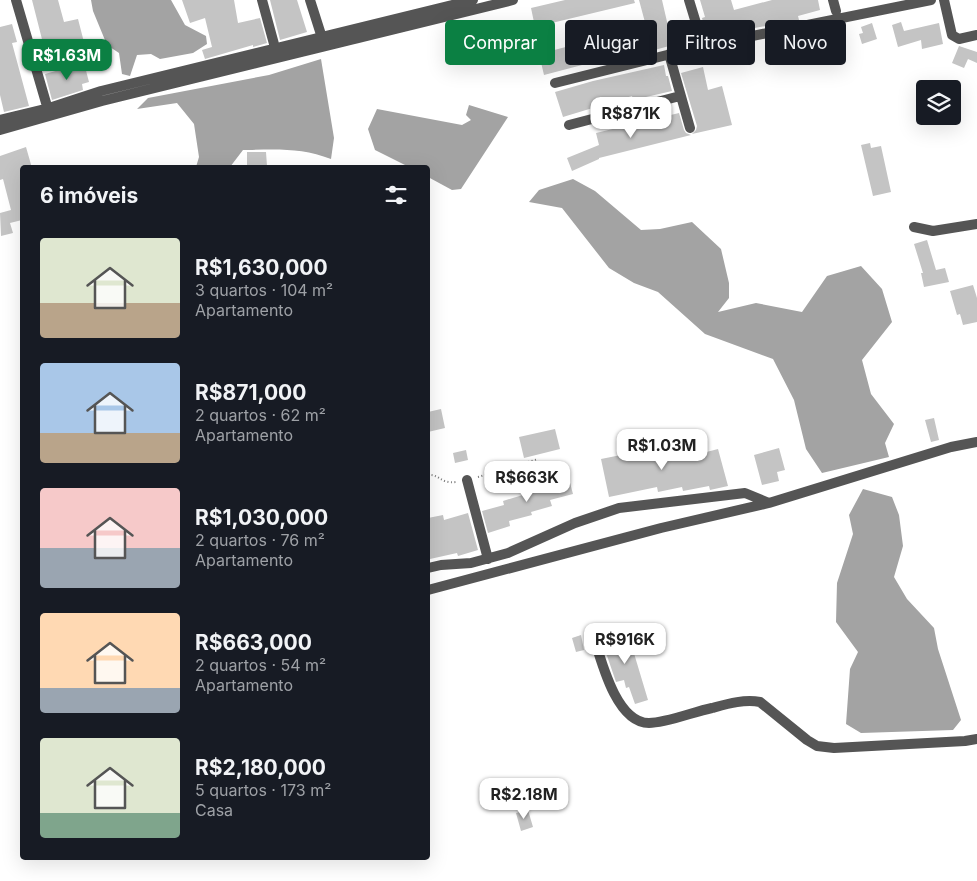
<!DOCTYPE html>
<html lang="pt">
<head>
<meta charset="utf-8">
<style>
  :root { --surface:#171b24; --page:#242831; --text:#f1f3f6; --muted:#9ea1a6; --accent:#0b8043 }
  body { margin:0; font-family:Inter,sans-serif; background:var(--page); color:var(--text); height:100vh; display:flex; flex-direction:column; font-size:19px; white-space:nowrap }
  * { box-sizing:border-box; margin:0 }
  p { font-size:16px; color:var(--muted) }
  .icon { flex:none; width:28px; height:28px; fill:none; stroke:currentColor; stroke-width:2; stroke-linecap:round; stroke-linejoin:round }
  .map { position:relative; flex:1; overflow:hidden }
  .drawer { position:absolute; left:20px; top:165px; width:410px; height:695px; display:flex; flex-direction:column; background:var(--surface); border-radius:5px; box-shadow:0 5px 20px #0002 }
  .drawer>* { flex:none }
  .hud { position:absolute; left:445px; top:20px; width:456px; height:45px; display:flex; gap:10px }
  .fabs { position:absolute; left:916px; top:80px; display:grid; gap:10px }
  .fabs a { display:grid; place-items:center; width:45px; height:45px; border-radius:5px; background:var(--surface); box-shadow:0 5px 20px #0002; font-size:25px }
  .price { position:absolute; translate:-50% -42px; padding:0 11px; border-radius:10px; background:#fff; color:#222; font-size:16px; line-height:32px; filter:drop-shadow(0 1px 2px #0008) }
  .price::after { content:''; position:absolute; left:50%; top:30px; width:15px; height:11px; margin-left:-8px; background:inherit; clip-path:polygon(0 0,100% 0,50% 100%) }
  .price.active { background:var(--accent); color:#fff }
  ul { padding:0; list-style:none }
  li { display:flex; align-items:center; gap:15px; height:125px; padding:0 20px }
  li span { display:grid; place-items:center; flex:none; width:140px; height:100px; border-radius:5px; color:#555 }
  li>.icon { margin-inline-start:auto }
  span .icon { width:60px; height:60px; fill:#fffc; stroke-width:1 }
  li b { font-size:21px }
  h2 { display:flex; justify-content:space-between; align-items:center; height:60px; padding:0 20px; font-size:21px }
  .chip { padding:0 18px; border-radius:5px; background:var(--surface); box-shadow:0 5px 20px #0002; font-size:18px; line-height:45px }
  .chip.active { background:var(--accent); color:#fff }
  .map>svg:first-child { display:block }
  .water { fill:#a3a3a3 }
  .building { fill:#c4c4c4 }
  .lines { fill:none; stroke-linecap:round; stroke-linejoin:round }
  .path { stroke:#777; stroke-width:2; stroke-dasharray:1 2.5; stroke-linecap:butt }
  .street { stroke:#555; stroke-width:10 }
</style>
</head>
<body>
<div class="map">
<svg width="977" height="881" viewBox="0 0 977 881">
  <rect width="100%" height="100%" fill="#fff"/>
  <!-- water -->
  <path class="water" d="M 91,0 L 171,0 L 185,25 L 206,36 L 207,44 L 193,53 L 160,59 L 151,54 L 137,55 L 130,76 L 122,74 L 119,53 L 107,45 L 93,11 Z
    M 321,59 L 334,138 L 331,159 C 303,148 277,149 248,150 L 243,150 L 230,167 L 196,167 L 199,157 L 194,124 L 177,103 L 137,109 L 148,98 L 269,75 Z
    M 469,105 L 508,117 L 461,189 L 452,190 L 428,177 L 428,168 L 409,167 L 375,150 L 368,129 L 377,109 L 462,125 L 471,120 L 466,115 Z
    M 573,179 L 595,191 L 641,230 L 660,229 L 692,222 L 721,249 L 729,283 L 729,298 L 718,312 L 756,303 L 802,312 L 827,276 L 861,266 L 882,289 L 892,322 L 862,360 L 871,394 L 894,424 L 885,443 L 889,457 L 822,473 L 806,449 L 794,400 L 773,359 L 705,334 L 658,292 L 634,283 L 609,268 L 562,208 L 529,202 L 539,190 Z
    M 863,489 L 892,497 L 899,515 L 903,546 L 894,577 L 907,599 L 934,628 L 938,649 L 961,720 L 953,730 L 861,733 L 846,724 L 850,669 L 858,652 L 836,622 L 837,583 L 853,534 L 849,515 Z"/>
  <!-- building -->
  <path class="building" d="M 32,0 L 58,0 L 64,22 L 78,19 L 86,50 L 73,48 L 46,55 Z
    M 182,0 L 234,0 L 238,23 L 260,18 L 267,43 L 253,47 L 253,45 L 205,59 L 202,50 L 212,47 L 205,18 L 190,23 Z
    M 270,0 L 297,0 L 307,32 L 280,40 Z
    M 565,0 L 634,0 L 635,3 L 535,27 L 531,8 Z
    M 639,0 L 662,0 L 668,26 L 679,23 L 684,42 L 625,58 L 624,54 L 544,75 L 539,54 L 646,26 Z
    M 700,0 L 731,0 L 734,10 L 772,0 L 818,0 L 820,10 L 798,16 L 799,20 L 733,32 L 731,24 L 705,30 L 702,18 L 705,17 Z
    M 901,22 L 904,31 L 939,23 L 943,44 L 922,49 L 921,40 L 898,47 L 892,25 Z
    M 872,23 L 877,39 L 862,44 L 859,34 L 863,33 L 861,27 Z
    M 12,24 L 17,42 L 12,43 L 29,106 L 4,112 L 0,95 L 0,27 Z
    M 959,46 L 977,52 L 977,63 L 968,59 L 964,68 L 952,63 Z
    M 84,63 L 89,82 L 82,84 L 83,90 L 52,100 L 45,74 Z
    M 664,65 L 666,76 L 668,76 L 672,91 L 633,100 L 632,96 L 563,117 L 555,92 L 593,81 Z
    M 703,67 L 708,90 L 722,86 L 732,125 L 692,134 L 696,130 L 697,126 L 681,73 Z
    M 679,113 L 684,130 L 686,133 L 691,135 L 599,158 L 599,159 L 572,171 L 567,158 L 599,145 L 596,133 Z
    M 870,143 L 871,148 L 881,146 L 891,192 L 873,196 L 861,145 Z
    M 26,147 L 32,168 L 22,168 L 22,220 L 10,223 L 13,233 L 1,236 L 0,213 L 11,210 L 3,179 L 0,180 L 0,156 Z
    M 247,152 L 266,152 L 267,166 L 247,167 Z
    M 927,240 L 936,270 L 945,268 L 949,282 L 924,287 L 921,273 L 923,273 L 914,244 Z
    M 973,285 L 977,298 L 977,322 L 963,325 L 960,314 L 957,315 L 950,291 Z
    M 441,409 L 445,428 L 428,432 L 428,412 Z
    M 934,418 L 939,440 L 931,442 L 925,420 Z
    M 555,429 L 560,449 L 524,458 L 519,437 Z
    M 641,434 L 647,459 L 682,451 L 684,453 L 694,451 L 695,455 L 718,449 L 728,486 L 710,490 L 709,486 L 683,491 L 682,487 L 658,492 L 657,487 L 609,497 L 601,459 L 631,453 L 627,437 Z
    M 779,448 L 785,470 L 777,472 L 779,481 L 762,485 L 754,455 Z
    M 466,450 L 468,460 L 455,463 L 453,453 Z
    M 568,475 L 573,494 L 550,500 L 552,506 L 531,512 L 532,515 L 509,521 L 510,526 L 488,533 L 482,511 L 504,505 L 503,501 L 526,494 L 524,488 Z
    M 468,513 L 478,550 L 458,556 L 457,553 L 430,559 L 428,547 L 428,518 L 443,515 L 444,520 Z
    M 627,630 L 648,700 L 635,704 L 629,687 L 626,688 L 624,680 L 616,682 L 604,647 L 607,646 L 605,637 Z
    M 581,635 L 584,650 L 576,652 L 572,638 Z
    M 528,810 L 533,827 L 521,831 L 516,813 Z"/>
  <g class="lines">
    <!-- path -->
    <path class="path" d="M 428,475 C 440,474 440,484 456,482
      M 478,477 L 538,459"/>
    <!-- street -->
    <path class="street" d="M 16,0 L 49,113
      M 262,0 L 277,55
      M 310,0 L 324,44
      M 689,0 L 703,46
      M 833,0 L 836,11
      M 944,0 L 952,35 L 959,39 L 977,35
      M 669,54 L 690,128
      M 555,83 L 703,46 L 931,0
      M 0,120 L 49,108 L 101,91 L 473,0
      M 569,125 L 680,96
      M 0,130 L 102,101 L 513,0
      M 914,227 L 933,231 L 977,224
      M 467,480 L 488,559
      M 428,568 L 441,565 L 471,563 L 508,553 L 575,523 L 619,508 L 745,493 L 769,503
      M 428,590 L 661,528 L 769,503 L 951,447 L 977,442
      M 592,631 C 600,656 615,723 649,723 C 666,723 693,712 712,708 C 727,704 744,699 760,702 L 807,740 L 817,746 L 834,748 L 965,741 L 977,739"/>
  </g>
</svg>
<div class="fabs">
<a><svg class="icon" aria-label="layers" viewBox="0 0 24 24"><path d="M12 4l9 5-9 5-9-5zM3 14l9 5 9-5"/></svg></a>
</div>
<b class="price active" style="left:67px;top:81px">R$1.63M</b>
<b class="price" style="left:631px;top:139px">R$871K</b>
<b class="price" style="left:662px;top:471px">R$1.03M</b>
<b class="price" style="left:527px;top:503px">R$663K</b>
<b class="price" style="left:625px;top:665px">R$916K</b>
<b class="price" style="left:524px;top:820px">R$2.18M</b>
<div class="hud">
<a class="chip active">Comprar</a>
<a class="chip">Alugar</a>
<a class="chip">Filtros</a>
<a class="chip">Novo</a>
</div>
<section class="drawer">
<h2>6 imóveis<svg class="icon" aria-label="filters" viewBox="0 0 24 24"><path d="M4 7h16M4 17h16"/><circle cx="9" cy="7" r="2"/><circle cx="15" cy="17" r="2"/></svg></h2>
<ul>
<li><span style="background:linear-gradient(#dfe7d0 65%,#b9a48a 0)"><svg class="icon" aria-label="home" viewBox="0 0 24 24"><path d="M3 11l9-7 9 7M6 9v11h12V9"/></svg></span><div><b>R$1,630,000</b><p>3 quartos · 104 m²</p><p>Apartamento</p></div></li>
<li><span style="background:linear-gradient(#a9c7e8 70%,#b9a48a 0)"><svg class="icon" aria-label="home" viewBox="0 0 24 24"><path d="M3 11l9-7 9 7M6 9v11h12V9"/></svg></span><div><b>R$871,000</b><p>2 quartos · 62 m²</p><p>Apartamento</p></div></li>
<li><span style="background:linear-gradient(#f6c9c9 60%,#9aa5b1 0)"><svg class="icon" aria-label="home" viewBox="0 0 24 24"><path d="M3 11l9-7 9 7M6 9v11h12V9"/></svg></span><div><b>R$1,030,000</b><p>2 quartos · 76 m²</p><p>Apartamento</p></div></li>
<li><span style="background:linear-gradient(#ffd9b3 75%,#9aa5b1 0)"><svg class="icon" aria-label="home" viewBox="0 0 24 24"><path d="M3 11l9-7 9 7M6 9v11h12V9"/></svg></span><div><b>R$663,000</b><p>2 quartos · 54 m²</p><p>Apartamento</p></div></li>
<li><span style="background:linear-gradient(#dfe7d0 75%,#7fa58c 0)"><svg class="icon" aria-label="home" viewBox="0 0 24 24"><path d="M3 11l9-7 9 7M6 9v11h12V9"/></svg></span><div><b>R$2,180,000</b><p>5 quartos · 173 m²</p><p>Casa</p></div></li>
</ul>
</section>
</div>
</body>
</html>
